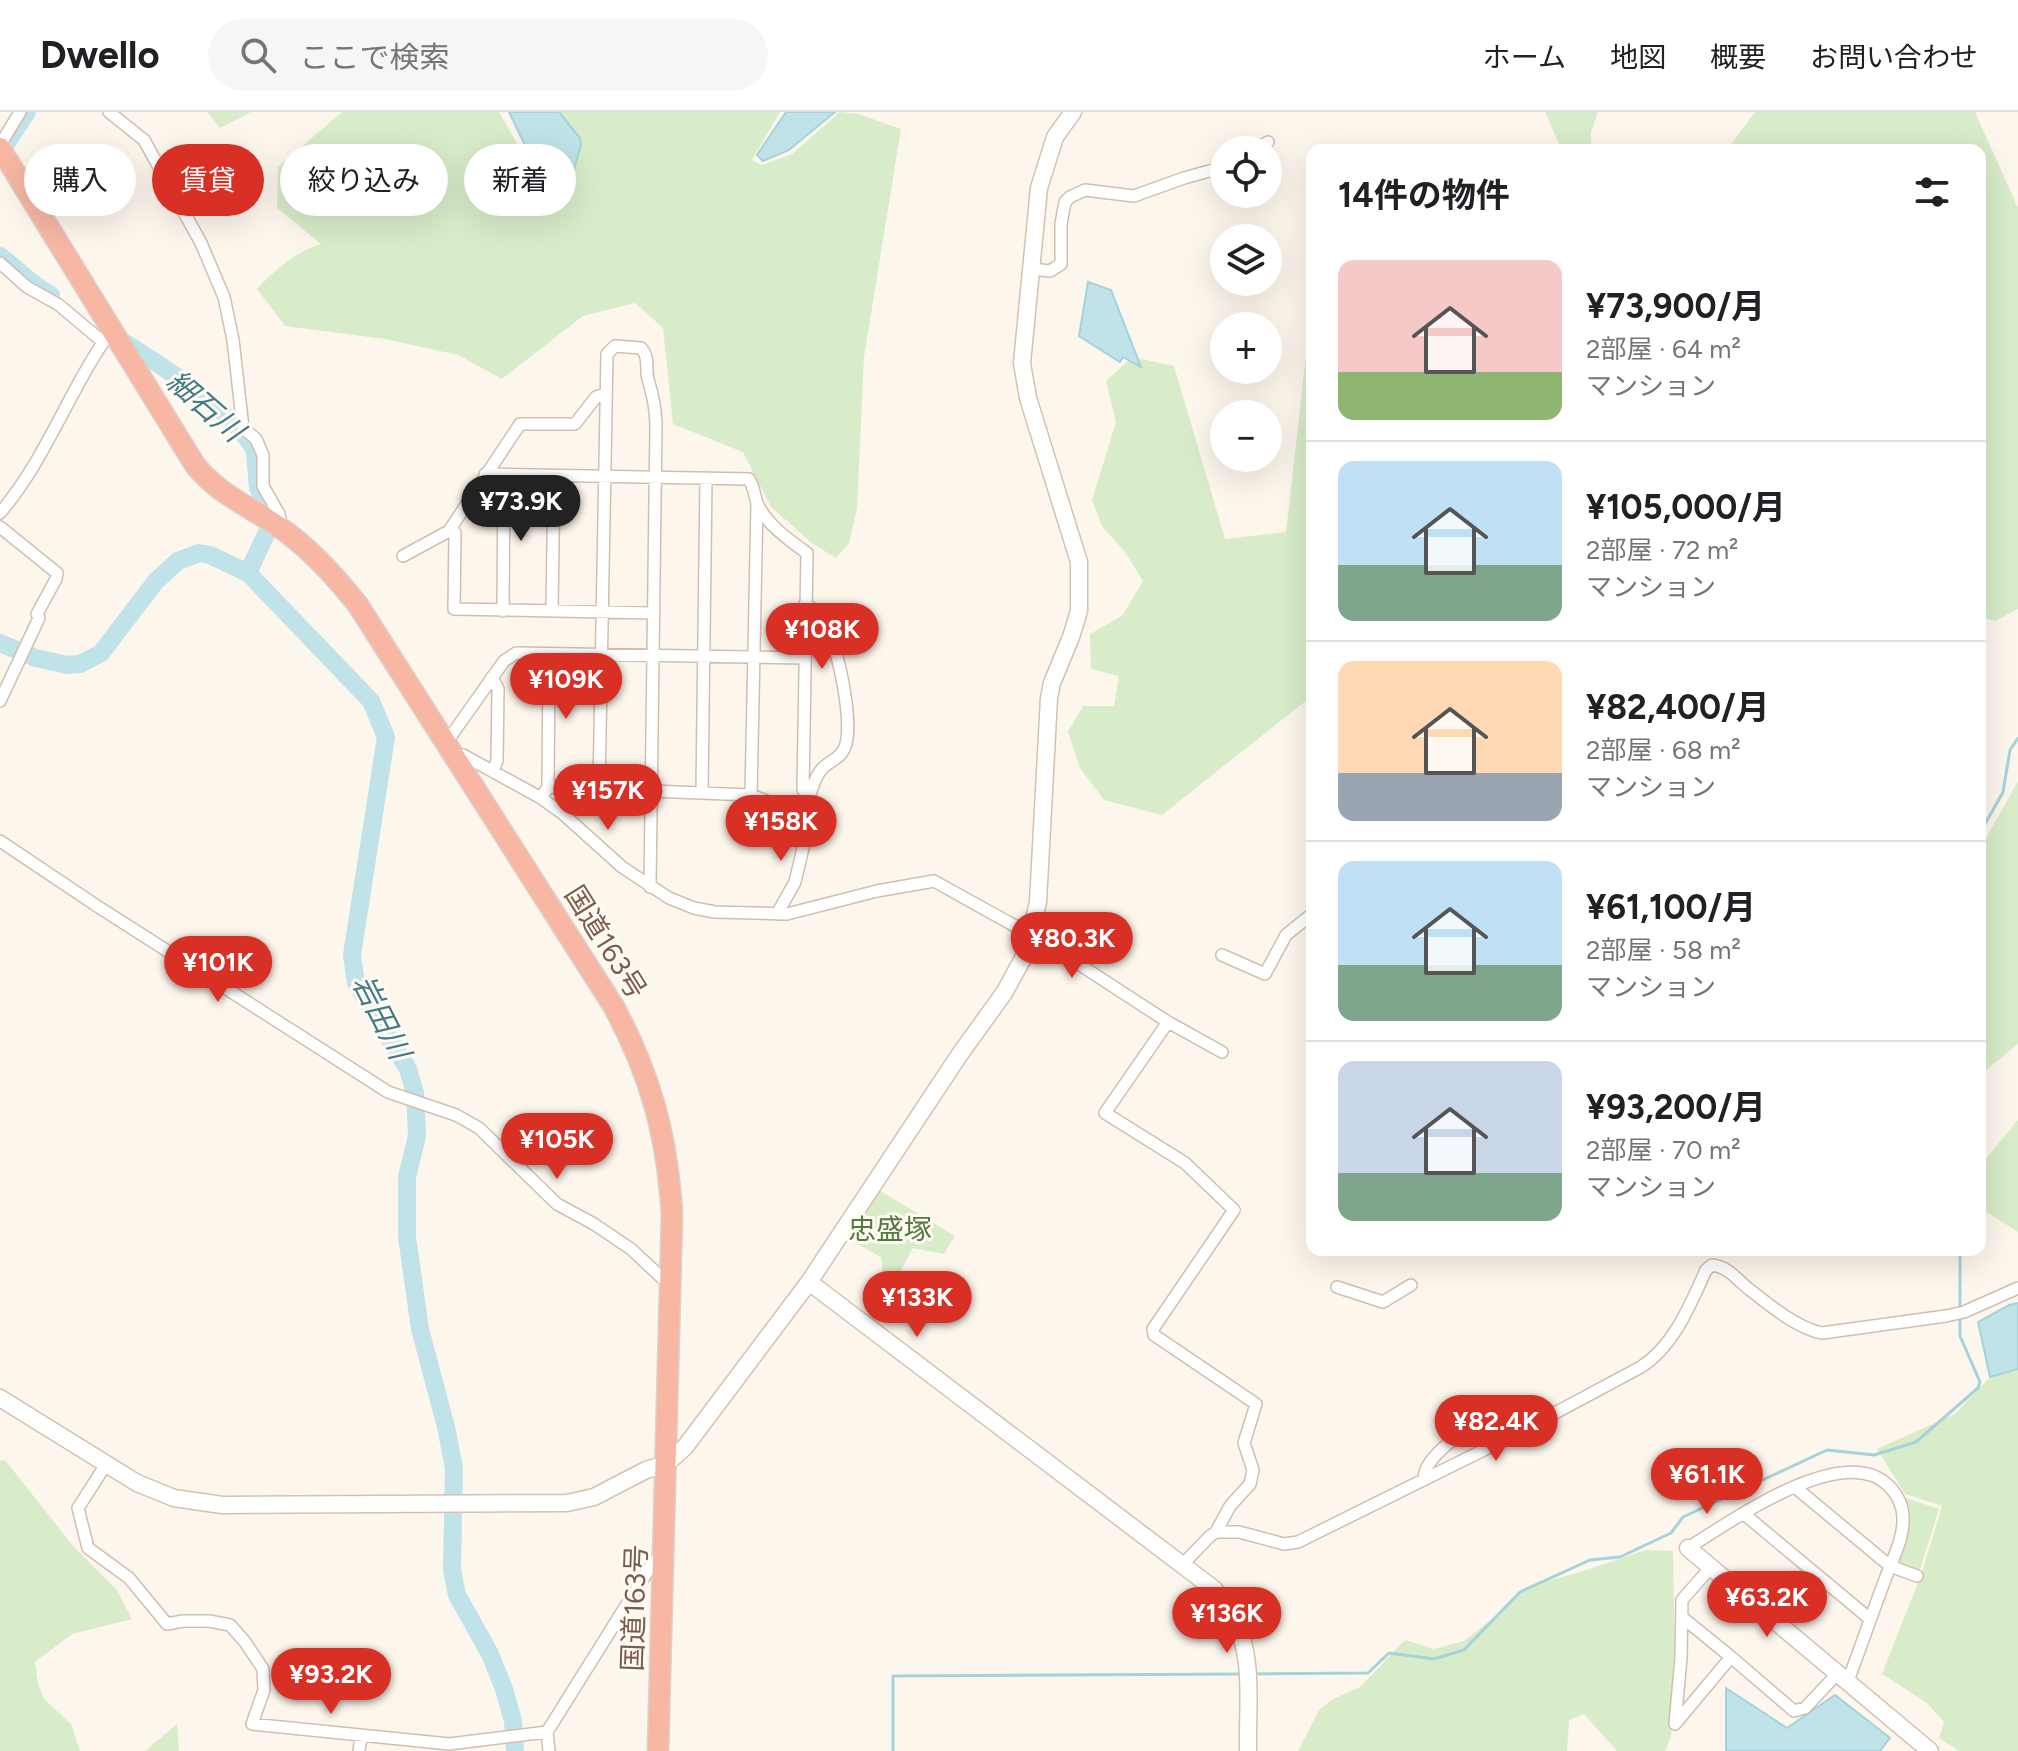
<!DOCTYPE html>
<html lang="ja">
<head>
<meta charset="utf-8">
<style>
  :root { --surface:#fff; --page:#f6f6f6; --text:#202124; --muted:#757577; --line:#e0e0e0; --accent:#d93025 }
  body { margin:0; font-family:Figtree,"Noto Sans JP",sans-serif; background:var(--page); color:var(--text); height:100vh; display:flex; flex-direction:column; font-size:30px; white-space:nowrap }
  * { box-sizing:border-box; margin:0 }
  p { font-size:26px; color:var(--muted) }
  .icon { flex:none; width:44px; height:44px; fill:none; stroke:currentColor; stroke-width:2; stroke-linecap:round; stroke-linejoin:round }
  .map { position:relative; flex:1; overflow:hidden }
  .details { position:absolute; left:1306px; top:32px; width:680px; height:1112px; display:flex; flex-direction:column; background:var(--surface); border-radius:16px; box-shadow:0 8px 32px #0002 }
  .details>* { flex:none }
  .top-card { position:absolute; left:24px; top:32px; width:760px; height:72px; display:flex; gap:16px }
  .controls { position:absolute; left:1210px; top:24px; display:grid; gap:16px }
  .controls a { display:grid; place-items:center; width:72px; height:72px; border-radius:50%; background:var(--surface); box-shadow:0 8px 32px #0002; font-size:40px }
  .price { position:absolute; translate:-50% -68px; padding:0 18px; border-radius:28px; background:var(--accent); color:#fff; font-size:26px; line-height:52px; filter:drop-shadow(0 2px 4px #0008) }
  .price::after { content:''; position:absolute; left:50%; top:48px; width:24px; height:18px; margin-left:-12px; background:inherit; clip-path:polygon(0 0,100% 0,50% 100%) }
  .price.selected { background:#222; color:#fff }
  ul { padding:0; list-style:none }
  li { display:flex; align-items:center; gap:24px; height:200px; padding:0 32px }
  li+li { border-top:2px solid var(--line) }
  li span { display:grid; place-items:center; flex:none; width:224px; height:160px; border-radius:16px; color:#555 }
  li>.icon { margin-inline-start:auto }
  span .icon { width:96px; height:96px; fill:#fffc; stroke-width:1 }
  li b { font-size:34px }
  h2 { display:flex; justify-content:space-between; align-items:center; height:96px; padding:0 32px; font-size:34px }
  .chip { padding:0 28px; border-radius:36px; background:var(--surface); box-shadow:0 8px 32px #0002; font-size:28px; line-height:72px }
  .chip.selected { background:var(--accent); color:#fff }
  header { display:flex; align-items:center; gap:48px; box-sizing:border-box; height:112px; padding:0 40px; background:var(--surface); border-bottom:2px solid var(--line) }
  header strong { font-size:38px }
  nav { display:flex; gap:44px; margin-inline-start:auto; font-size:28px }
  .search { width:560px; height:72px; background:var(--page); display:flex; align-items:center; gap:20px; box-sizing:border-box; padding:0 28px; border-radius:44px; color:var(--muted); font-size:30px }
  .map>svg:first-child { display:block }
  .green { fill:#d8ecc9 }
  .water { fill:#bfe3e8; stroke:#a5d3da; stroke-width:2 }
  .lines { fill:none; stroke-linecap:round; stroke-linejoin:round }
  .stream { stroke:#a5d3da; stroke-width:3 }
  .river { stroke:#bfe3e8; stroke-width:18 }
  .street-casing { stroke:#d1beb0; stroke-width:14 }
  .secondary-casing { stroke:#d6c0b0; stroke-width:19 }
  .highway-casing { stroke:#dad1cd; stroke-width:23 }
  .street { stroke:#fff; stroke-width:11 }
  .secondary { stroke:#fff; stroke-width:16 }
  .highway { stroke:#f7b7a3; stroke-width:20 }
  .labels { text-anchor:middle; stroke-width:6; stroke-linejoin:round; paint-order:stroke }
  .street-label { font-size:28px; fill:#7a5c4d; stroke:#fffaf3 }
  .park-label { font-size:28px; fill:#537a41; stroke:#fffaf3 }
  .water-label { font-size:30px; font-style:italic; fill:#437c86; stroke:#fffaf3 }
</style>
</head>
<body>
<header>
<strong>Dwello</strong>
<div class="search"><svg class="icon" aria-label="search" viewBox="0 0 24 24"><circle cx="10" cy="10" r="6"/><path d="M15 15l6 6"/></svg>ここで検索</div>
<nav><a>ホーム</a><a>地図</a><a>概要</a><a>お問い合わせ</a></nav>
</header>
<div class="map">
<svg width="2018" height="1639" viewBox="0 0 2018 1639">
  <rect width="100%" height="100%" fill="#fdf6ec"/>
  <!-- green -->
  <path class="green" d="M 207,0 L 251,0 L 220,16 Z
    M 342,0 L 499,0 L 523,42 L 534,69 L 547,77 L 564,80 L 576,67 L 564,19 L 552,0 L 780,0 L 752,48 L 762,53 L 792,42 L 840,0 L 859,2 L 901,17 L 864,245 L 857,397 L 849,431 L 836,446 L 813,432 L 771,395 L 743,340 L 673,312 L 663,216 L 635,191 L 583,204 L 502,267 L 458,243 L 385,227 L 285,214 L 257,177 C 276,157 295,140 321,132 L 277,96 L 278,55 Z
    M 1545,0 L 1598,0 L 1591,20 L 1591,38 L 1556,38 L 1559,32 Z
    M 1755,0 L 1975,0 L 2018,96 L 2018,497 L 1995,509 L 1980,505 L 1980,38 L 1727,38 Z
    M 1312,192 L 1312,584 L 1162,703 L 1104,688 L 1080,656 L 1068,620 L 1083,594 L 1114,594 L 1119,564 L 1091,557 L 1090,522 L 1122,504 L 1143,469 L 1125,440 L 1102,414 L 1092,388 L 1116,310 L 1106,269 L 1132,245 L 1174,254 L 1225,427 L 1286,420 Z
    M 2018,669 L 2018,932 L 1980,963 L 1980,737 Z
    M 2018,1008 L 2018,1120 L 1985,1099 L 1980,1089 L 1980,1054 Z
    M 877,1077 L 955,1124 L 944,1142 L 913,1136 L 895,1169 L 883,1162 L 881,1145 L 844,1125 Z
    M 2018,1257 L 2018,1639 L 1959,1639 L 1939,1626 L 1944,1610 L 1927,1591 L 1882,1562 L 1921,1463 L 1942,1394 L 1905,1382 L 1877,1337 L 1955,1302 L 1990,1265 Z
    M 5,1348 L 74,1435 L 117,1478 L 132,1507 L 72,1522 L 35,1550 L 38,1572 L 44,1587 L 71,1612 L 80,1639 L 0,1639 L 0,1349 Z
    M 1904,1385 L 1939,1397 L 1919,1461 L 1898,1453 L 1897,1450 L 1908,1405 Z
    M 1646,1438 L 1673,1439 L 1675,1554 L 1671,1625 L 1665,1639 L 1617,1639 L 1584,1602 L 1569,1608 L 1567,1639 L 1298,1639 L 1319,1598 L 1331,1588 L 1360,1575 L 1405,1528 L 1434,1537 L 1464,1529 L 1501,1500 L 1529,1474 L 1580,1460 Z
    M 177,1612 L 179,1639 L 145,1639 Z"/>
  <!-- water -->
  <path class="water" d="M 509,0 L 559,0 L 580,26 L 581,33 L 565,87 L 558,94 L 547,90 L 531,46 Z
    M 786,0 L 835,0 L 789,38 L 763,49 L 757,43 Z
    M 1088,170 L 1111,178 L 1141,255 L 1123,245 L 1120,250 L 1079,224 Z
    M 2018,1191 L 2018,1257 L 1990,1265 L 1978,1210 L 2009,1193 Z
    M 1726,1576 L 1787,1616 L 1835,1583 L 1890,1626 L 1880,1639 L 1726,1639 Z"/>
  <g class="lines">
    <!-- stream -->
    <path class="stream" d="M 1980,721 L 2003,680 L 2010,638 L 2018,626
      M 1960,1138 L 1960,1198
      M 1254,1562 L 1368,1561 L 1389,1541 L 1434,1547 L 1464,1538 L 1520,1480 L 1590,1448 L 1620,1445 L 1671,1421 L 1683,1405 L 1827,1338 L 1874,1343 L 1916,1330 L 1978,1276 L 1980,1270 L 1960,1224 L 1960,1206
      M 893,1639 L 893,1564 L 1242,1562"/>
    <!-- river -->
    <path class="river" d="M 0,41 L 27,0
      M 0,144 C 18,157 31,173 51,183
      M 127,232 C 169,259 225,293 253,335 L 255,341 L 258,376 L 270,399 L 267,420 L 248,461
      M 0,531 L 36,546 L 67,553 L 80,552 L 101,541 L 156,469 L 178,449 L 199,441 L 210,443 L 248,461 L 371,589 L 386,625 L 352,843 L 356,871 L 408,957 L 415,981 L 417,1024 L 407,1065 L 407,1125 L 420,1217 L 446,1315 L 454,1356 L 452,1458 L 457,1483 L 490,1542 L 504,1577 L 513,1609 L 515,1639"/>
    <!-- street casing -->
    <g class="street-casing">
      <path id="street" d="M 109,0 L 144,28 L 201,131 L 224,185 L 233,228 L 243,316 L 256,327 L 263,343 L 263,374 L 279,402 L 282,416
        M 0,33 L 20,0
        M 1254,38 L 1268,30
        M 0,151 L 27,175 L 59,193 L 103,230
        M 1032,157 L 1050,159 L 1061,152 L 1061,112 L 1065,90 L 1070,85 L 1085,78 L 1134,84 L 1184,66 L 1224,55
        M 485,362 L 749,367 C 754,375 754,382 757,391 C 766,412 789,428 807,441 L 803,677 L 808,688
        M 0,401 C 47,346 69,277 111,219
        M 0,415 L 57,461 L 56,467 L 37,502 L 39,506 L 0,589
        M 451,416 L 455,421 L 454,497 L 654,501
        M 403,444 L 449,419 L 520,312 L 575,312 L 596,285 L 606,282
        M 552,498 L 554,364
        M 503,499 L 504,363
        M 492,565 L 498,577 L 497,649 L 493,659
        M 446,631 L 504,549 L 516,541 L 804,546
        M 455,645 L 463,643 L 541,686 L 562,701 L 622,755 L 669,786 L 694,796 L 715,800 L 787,802 L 877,779 L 934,769 L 1051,834 L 1168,910 L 1222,940
        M 548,675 L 651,677
        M 599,676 L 607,242 L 615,234 L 641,236 C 650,246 645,255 648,267 C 653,285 655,293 656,312 L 650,775
        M 651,679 L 751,683 L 797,701 L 807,719 L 795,770 L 777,802
        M 702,680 L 706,366
        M 751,683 L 757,392
        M 541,686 L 548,675 L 549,542
        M 797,701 C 812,691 810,671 821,658 C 828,649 839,648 844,637 C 856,615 836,522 820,503 C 816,499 810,495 805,492
        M 0,729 L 97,794 L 388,980 L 456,1003 L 479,1016 L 557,1092 L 594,1112 L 631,1137 L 663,1167 L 670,1169
        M 1222,843 L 1265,862 L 1286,823 L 1312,802
        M 1168,910 L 1105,1001 L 1185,1051 L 1234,1098 L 1153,1217 L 1154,1223 L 1256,1292 L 1244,1331 L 1253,1358 L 1250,1372 L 1230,1394 L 1216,1420 L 1210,1424 L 1183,1452
        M 1337,1175 L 1383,1190 L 1411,1173
        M 105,1354 L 78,1396 L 88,1436 L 129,1466 L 167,1512 L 183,1509 L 209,1509 L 230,1513 L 245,1530 L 263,1557 L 264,1578 L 252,1612 L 449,1632 L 547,1620
        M 1424,1368 C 1422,1346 1467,1315 1486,1308
        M 1796,1376 L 1890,1454 L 1917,1464
        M 1744,1402 L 1870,1507
        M 1216,1420 L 1239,1420 L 1284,1432 L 1298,1430 L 1512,1324 L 1641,1255 C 1674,1234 1690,1193 1706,1158 L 1712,1153 C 1729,1155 1737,1168 1749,1177 C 1769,1193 1797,1216 1822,1221 L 1946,1204 L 1964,1200 L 2018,1176
        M 1688,1436 C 1730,1410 1842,1329 1888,1373 C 1897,1382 1903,1393 1903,1406 C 1904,1426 1893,1446 1886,1465 C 1873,1499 1861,1534 1848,1569
        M 1711,1455 L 1682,1488 L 1681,1546 L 1675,1612 L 1731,1545 L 1794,1599 L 1805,1596 L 1838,1561
        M 1683,1506 L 1731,1545
        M 359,1639 L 361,1625
        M 549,1639 L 547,1620 L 649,1457 L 661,1441"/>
    </g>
    <!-- secondary casing -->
    <g class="secondary-casing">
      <path id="secondary" d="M 809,1170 L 1214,1477 C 1258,1526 1247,1578 1248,1639
        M 0,1286 L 137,1371 L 174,1386 L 222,1393 L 567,1391 L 594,1385 L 646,1358 L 666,1352 L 685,1335 L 809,1170 L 960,942 L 1004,881 L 1026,841 L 1038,790 L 1049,586 L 1052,571 L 1071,525 L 1079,499 L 1079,450 L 1028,286 L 1022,251 L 1039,76 L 1055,25 L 1073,0
        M 1688,1436 L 1930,1639"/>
    </g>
    <!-- highway casing -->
    <g class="highway-casing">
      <path id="highway" d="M 0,36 L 195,353 C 218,382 249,394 279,415 C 310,436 335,464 358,493 L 614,895 C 651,964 667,1024 672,1102 L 658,1639"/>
    </g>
    <!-- street -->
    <use href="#street" class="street"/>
    <!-- secondary -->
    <use href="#secondary" class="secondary"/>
    <!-- highway -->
    <use href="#highway" class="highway"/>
  </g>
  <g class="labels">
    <!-- street labels -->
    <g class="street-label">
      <text transform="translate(606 830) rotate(58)" y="10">国道163号</text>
      <text transform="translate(634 1496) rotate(-88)" y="10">国道163号</text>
    </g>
    <!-- park labels -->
    <g class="park-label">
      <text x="890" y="1127">忠盛塚</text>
    </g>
    <!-- water labels -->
    <g class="water-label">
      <text transform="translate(205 294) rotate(41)" y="10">細石川</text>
      <text transform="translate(381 905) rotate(63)" y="10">岩田川</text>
    </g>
  </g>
</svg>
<div class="controls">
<a><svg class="icon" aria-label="locate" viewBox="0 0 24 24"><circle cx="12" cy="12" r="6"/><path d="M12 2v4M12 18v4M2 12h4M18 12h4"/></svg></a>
<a><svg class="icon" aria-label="layers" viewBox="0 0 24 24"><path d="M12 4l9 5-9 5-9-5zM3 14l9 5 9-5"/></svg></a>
<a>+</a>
<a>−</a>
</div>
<b class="price selected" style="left:521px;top:431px">¥73.9K</b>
<b class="price" style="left:822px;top:559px">¥108K</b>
<b class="price" style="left:566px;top:609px">¥109K</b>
<b class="price" style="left:608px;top:720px">¥157K</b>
<b class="price" style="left:781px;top:751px">¥158K</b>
<b class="price" style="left:1072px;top:868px">¥80.3K</b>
<b class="price" style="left:218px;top:892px">¥101K</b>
<b class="price" style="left:557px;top:1069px">¥105K</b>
<b class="price" style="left:917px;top:1227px">¥133K</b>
<b class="price" style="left:1496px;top:1351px">¥82.4K</b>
<b class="price" style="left:1707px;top:1404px">¥61.1K</b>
<b class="price" style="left:1767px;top:1527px">¥63.2K</b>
<b class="price" style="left:1227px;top:1543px">¥136K</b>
<b class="price" style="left:331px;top:1604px">¥93.2K</b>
<div class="top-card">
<a class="chip">購入</a>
<a class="chip selected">賃貸</a>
<a class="chip">絞り込み</a>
<a class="chip">新着</a>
</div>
<section class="details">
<h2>14件の物件<svg class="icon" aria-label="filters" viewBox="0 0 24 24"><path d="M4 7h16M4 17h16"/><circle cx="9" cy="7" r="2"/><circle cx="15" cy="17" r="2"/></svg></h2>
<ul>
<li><span style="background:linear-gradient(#f6c9c9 70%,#8fb573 0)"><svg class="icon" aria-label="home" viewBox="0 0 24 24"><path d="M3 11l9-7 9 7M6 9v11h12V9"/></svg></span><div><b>¥73,900/月</b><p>2部屋 · 64 m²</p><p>マンション</p></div></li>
<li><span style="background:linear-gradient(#bfe0f5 65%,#7fa58c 0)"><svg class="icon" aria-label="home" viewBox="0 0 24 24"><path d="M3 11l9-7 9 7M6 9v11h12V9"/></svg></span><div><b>¥105,000/月</b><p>2部屋 · 72 m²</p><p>マンション</p></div></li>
<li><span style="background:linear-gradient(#ffd9b3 70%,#9aa5b1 0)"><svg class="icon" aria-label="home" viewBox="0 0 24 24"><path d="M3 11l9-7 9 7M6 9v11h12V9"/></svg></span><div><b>¥82,400/月</b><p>2部屋 · 68 m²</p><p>マンション</p></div></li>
<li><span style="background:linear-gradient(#bfe0f5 65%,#7fa58c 0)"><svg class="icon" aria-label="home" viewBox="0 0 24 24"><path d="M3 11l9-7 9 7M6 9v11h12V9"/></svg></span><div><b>¥61,100/月</b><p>2部屋 · 58 m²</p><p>マンション</p></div></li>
<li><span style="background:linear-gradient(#c9d6e8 70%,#7fa58c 0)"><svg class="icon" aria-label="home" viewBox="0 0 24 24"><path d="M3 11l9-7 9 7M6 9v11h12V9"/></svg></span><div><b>¥93,200/月</b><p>2部屋 · 70 m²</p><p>マンション</p></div></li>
</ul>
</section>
</div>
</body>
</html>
